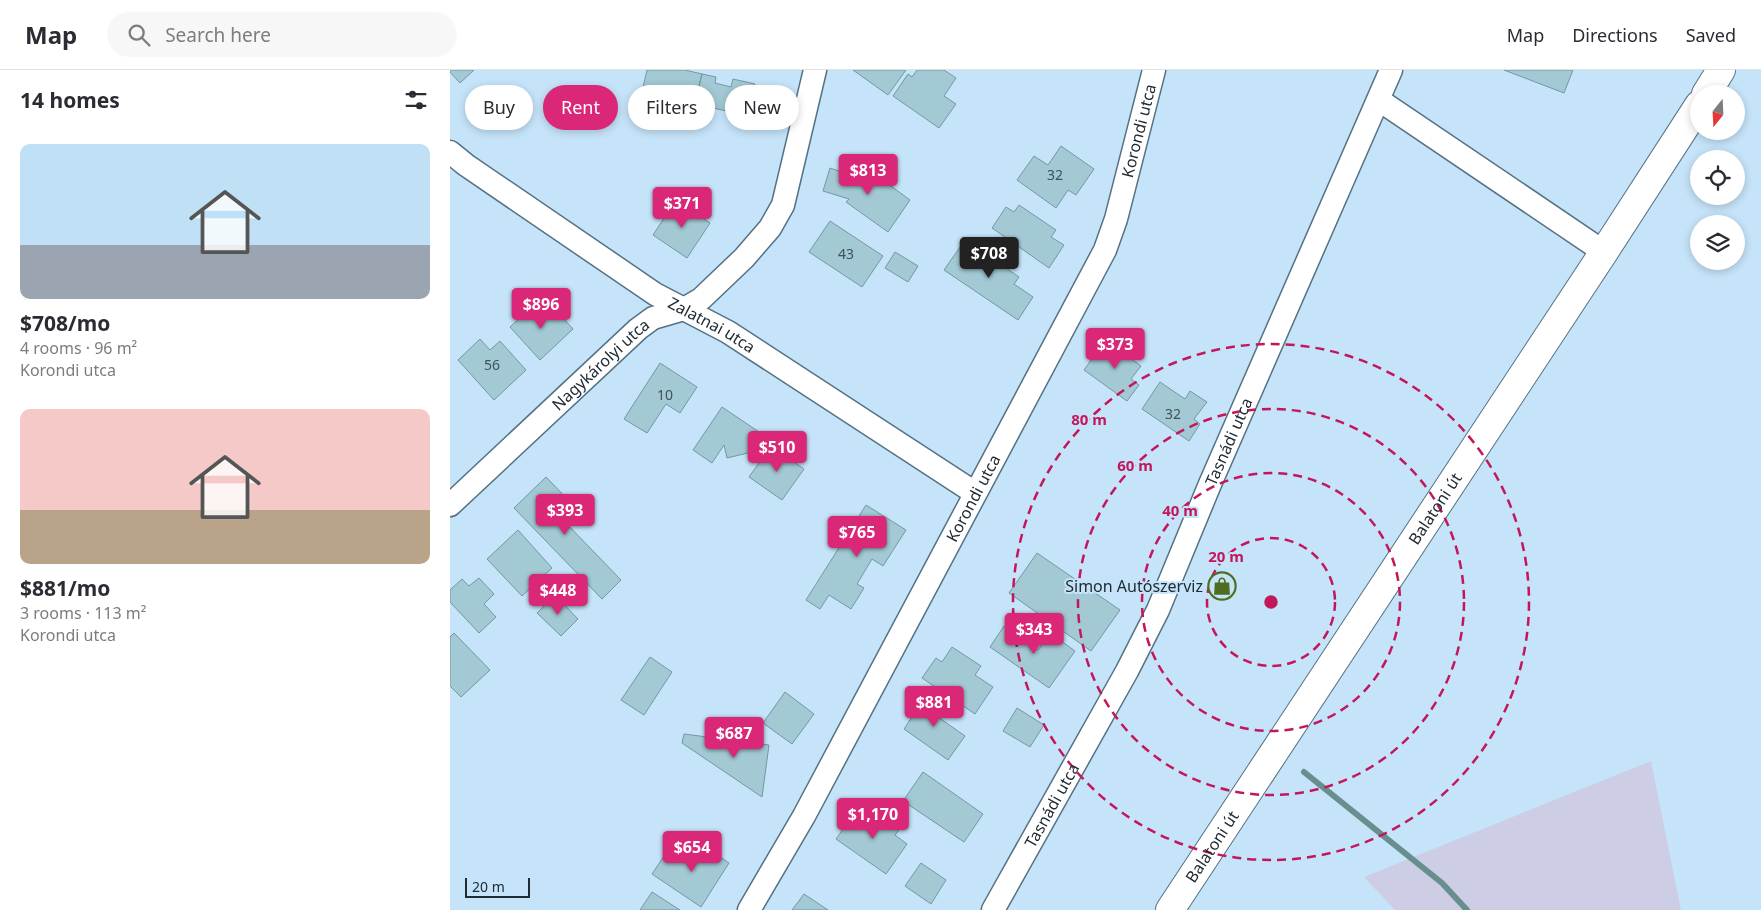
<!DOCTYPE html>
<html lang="en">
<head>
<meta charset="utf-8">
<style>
  :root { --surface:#fff; --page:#f7f7f7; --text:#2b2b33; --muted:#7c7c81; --line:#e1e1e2; --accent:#db2777 }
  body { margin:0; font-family:"Noto Sans",sans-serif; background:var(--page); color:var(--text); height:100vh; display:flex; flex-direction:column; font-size:19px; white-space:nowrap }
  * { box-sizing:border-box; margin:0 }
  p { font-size:16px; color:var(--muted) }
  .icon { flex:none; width:28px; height:28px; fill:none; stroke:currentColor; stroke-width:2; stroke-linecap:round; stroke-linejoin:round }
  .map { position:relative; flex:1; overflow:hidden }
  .details { display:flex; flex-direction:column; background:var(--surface); width:450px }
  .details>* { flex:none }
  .guide { position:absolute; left:15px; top:15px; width:475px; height:45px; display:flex; gap:10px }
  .needle { width:32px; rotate:198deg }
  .fabs { position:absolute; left:1240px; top:15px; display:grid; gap:10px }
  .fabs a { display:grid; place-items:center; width:55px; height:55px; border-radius:50%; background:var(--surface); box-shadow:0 2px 8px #0003; font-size:25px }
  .scale { position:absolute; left:15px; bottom:12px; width:65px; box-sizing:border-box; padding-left:5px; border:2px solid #202b34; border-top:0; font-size:14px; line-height:18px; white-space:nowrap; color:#202b34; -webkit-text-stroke:4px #c5e3f9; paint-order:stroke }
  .price { position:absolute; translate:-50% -42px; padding:0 11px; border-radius:5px; background:var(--accent); color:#fff; font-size:16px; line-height:32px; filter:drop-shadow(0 1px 2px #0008) }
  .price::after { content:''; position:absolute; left:50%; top:30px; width:15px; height:11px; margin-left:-8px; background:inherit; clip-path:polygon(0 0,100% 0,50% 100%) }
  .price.on { background:#222; color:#fff }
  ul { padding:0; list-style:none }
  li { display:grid; align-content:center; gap:10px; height:265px; padding:0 20px }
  li span { display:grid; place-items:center; height:155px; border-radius:10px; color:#555 }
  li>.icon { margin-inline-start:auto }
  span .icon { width:90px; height:90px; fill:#fffc; stroke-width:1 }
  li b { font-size:21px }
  h2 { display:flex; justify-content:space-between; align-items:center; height:60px; padding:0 20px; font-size:21px }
  .pill { padding:0 18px; border-radius:22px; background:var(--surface); box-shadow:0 2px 8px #0003; font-size:18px; line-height:45px }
  .pill.on { background:var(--accent); color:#fff }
  header { display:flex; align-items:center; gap:30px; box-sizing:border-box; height:70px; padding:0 25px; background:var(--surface); border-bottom:1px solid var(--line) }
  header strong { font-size:24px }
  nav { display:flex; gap:28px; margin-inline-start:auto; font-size:18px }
  .search { width:350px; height:45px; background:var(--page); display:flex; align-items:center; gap:12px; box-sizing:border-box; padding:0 18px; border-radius:28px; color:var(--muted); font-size:19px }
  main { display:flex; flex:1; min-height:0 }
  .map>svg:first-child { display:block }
  .green { fill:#cdcee5 }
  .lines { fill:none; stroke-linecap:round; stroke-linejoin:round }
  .stream { stroke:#678f8e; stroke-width:6 }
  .building { fill:#a2c9d4; stroke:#7398a2 }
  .street-casing { stroke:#557184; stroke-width:25 }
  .secondary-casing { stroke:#557184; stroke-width:30 }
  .street { stroke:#fff; stroke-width:22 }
  .secondary { stroke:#fff; stroke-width:28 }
  .ring { fill:none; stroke:#c2185b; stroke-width:2.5; stroke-dasharray:9 6 }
  .labels { text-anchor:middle; stroke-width:4; stroke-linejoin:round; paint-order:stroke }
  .number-label { font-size:14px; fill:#40525c }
  .street-label { font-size:16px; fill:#202b34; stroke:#c5e3f9 }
  .poi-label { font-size:16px; fill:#202b34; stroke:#c5e3f9; text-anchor:end }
  .centre { fill:#c2185b; stroke:#c5e3f9; stroke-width:2.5 }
  .ring-label { font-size:15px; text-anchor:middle; font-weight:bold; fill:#c2185b; stroke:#c5e3f9; stroke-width:4; stroke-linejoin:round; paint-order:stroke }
</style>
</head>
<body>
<header>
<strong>Map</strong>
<div class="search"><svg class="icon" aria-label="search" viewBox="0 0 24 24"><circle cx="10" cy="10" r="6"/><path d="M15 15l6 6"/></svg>Search here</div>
<nav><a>Map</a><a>Directions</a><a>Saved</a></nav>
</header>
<main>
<section class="details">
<h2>14 homes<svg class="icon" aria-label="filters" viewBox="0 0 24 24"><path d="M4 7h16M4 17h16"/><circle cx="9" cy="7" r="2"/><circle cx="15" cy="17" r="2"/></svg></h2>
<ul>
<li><span style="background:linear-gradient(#bfe0f5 65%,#9aa5b1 0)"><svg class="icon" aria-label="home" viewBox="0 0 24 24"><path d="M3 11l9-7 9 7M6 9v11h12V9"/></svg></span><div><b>$708/mo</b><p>4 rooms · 96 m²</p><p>Korondi utca</p></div></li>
<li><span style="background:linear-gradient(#f6c9c9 65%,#b9a48a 0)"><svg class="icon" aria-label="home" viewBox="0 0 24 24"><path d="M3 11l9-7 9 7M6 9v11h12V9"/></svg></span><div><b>$881/mo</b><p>3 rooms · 113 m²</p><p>Korondi utca</p></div></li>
</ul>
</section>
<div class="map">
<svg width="1311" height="840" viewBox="0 0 1311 840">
  <rect width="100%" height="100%" fill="#c5e3f9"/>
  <!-- green -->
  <path class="green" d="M 1201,691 L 1231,840 L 945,840 L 914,807 Z"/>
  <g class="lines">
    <!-- stream -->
    <path class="stream" d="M 854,702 L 992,813 L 1017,840"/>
  </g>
  <!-- building -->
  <path class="building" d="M 0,0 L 24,0 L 10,13 L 0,2 Z
    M 197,0 L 235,0 L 252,4 L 246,28 L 228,24 L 227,30 L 192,22 Z
    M 403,0 L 456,0 L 438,25 Z
    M 467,0 L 494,0 L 506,8 L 494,26 L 506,34 L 489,58 L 443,26 L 458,4 L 462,7 Z
    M 1054,0 L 1123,0 L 1114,23 Z
    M 252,4 L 266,7 L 265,13 L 281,17 L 283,9 L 305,14 L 303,22 L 319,26 L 314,50 L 259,37 L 261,32 L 246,28 Z
    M 611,76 L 644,99 L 626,125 L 618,120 L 606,138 L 567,110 L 584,86 L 598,95 Z
    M 380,98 L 413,109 L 419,100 L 460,130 L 438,162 L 396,132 L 399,129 L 373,121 Z
    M 226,130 L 260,153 L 237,188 L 203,165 Z
    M 569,135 L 606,160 L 601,167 L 614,175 L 599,198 L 542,158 L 556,137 L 564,142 Z
    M 380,151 L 433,186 L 412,217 L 359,182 Z
    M 515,170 L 569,207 L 564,214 L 583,227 L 568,250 L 494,200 Z
    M 445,182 L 468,196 L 458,212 L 435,198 Z
    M 83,236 L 92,246 L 102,236 L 123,259 L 90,290 L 60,257 Z
    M 30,269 L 40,280 L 50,271 L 76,300 L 44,330 L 8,290 Z
    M 665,269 L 683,282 L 679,287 L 691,296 L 681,309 L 689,315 L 677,331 L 634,300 L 647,282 L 653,286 Z
    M 210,293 L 247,317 L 230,343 L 216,334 L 197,363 L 174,349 Z
    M 710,312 L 735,329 L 740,321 L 757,332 L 744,349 L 750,354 L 739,371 L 692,339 Z
    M 272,337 L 309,362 L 300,375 L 302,382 L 277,388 L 274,375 L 262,393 L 243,380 Z
    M 321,376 L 354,399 L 332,430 L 299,407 Z
    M 96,407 L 126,438 L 113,450 L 171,510 L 152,529 L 64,438 Z
    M 416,435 L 456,460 L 433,496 L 422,489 L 407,514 L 414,518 L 401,539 L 379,525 L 370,539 L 356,530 Z
    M 68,460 L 102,498 L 72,526 L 37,489 Z
    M 587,483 L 670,540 L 641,581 L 559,523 Z
    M 29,508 L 44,524 L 34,534 L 46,547 L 29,563 L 0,532 L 0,520 L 12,509 L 19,516 Z
    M 105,525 L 128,549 L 111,566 L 87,543 Z
    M 554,556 L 588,580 L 600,563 L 625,581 L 599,618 L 540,577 Z
    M 4,563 L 40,600 L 11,627 L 0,616 L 0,567 Z
    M 502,577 L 531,596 L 525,605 L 543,617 L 525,644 L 472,608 L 486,588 L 492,592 Z
    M 200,587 L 222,602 L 194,645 L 171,630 Z
    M 335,622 L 364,644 L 342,674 L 313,653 Z
    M 478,623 L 496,636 L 488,647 L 515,666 L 498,690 L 454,659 Z
    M 567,638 L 594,655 L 580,677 L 553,661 Z
    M 234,664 L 319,675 L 312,727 L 232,673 Z
    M 473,702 L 533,744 L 514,772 L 453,731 Z
    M 406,741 L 417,749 L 423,741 L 449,760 L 445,765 L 457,774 L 436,804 L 386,769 Z
    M 251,774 L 279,793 L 251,837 L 202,804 L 220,777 L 241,790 Z
    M 471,793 L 496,810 L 481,834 L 455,816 Z
    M 202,822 L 230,840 L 190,840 Z
    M 354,824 L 378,840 L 342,840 Z"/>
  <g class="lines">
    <!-- street casing -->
    <g class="street-casing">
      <g id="street">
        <path d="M 929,30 L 1154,182"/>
        <path id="s1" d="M 0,82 L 16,95 L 205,224 L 278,262 L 525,423"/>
        <path id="s2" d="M 0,435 L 188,259 L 203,248 L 234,239 L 251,229 L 294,188 L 320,158 L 333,135 L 365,0"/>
        <path id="s3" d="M 299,840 L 354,746 L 655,180 L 666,149 L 704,0"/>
        <path id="s4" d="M 543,840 L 677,601 L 708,540 L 760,414 L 941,0"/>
      </g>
    </g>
    <!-- secondary casing -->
    <g class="secondary-casing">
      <g id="secondary">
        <path d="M 1256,24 L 1271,0"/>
        <path id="s5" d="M 720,840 L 1154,182 L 1249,35"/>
      </g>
    </g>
    <!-- street -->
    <use href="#street" class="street"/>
    <!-- secondary -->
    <use href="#secondary" class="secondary"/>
  </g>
  <!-- distance rings -->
  <g class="ring">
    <circle cx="821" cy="532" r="64"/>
    <circle cx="821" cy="532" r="129"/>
    <circle cx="821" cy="532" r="193"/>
    <circle cx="821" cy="532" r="258"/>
  </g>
  <!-- icons -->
  <defs>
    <g id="shop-ring" transform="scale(1.4375)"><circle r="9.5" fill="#c5e3f9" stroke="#4f6d22" stroke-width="1.5"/><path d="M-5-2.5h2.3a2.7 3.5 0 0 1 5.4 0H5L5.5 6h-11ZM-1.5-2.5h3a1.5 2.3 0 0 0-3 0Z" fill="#4f6d22"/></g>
  </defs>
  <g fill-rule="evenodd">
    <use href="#shop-ring" x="772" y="516"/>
  </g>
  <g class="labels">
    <!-- number labels -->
    <g class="number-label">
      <text x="605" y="110">32</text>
      <text x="396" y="189">43</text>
      <text x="42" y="300">56</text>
      <text x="215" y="330">10</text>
      <text x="723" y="349">32</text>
    </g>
    <!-- street labels -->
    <g class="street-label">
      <text dy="6" stroke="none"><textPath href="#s3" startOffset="874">Korondi utca</textPath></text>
      <text dy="6" stroke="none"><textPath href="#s1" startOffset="314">Zalatnai utca</textPath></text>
      <text dy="6" stroke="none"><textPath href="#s2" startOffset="206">Nagykárolyi utca</textPath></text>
      <text dy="6" stroke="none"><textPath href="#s4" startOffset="525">Tasnádi utca</textPath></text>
      <text dy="6" stroke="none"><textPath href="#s3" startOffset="469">Korondi utca</textPath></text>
      <text dy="6" stroke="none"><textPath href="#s5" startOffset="481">Balatoni út</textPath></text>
      <text dy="6" stroke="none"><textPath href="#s4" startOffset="120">Tasnádi utca</textPath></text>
      <text dy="6" stroke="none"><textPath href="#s5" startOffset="76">Balatoni út</textPath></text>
    </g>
    <!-- poi labels -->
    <g class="poi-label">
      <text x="753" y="522">Simon Autószerviz</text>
    </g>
  </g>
  <circle cx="821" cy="532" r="8" class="centre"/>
  <g class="ring-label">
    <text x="639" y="355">80 m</text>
    <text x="685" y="401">60 m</text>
    <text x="730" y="446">40 m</text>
    <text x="776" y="492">20 m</text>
  </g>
</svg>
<div class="fabs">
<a><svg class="needle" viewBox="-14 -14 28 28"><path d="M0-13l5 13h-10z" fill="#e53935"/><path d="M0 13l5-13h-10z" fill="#7c7c81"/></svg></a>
<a><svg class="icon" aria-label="locate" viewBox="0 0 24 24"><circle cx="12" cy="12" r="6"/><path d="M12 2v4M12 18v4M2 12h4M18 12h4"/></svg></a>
<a><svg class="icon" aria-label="layers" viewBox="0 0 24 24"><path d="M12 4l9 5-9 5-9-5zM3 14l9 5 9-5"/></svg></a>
</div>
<div class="scale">20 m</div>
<b class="price" style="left:418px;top:126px">$813</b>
<b class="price" style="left:232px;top:159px">$371</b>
<b class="price on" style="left:539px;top:209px">$708</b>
<b class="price" style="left:91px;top:260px">$896</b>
<b class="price" style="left:665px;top:300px">$373</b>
<b class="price" style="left:327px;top:403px">$510</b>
<b class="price" style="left:115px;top:466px">$393</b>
<b class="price" style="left:407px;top:488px">$765</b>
<b class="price" style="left:108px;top:546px">$448</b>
<b class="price" style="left:584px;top:585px">$343</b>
<b class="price" style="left:484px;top:658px">$881</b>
<b class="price" style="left:284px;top:689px">$687</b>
<b class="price" style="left:423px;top:770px">$1,170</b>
<b class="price" style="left:242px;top:803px">$654</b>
<div class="guide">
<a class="pill">Buy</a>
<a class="pill on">Rent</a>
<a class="pill">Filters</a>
<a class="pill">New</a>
</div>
</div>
</main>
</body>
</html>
